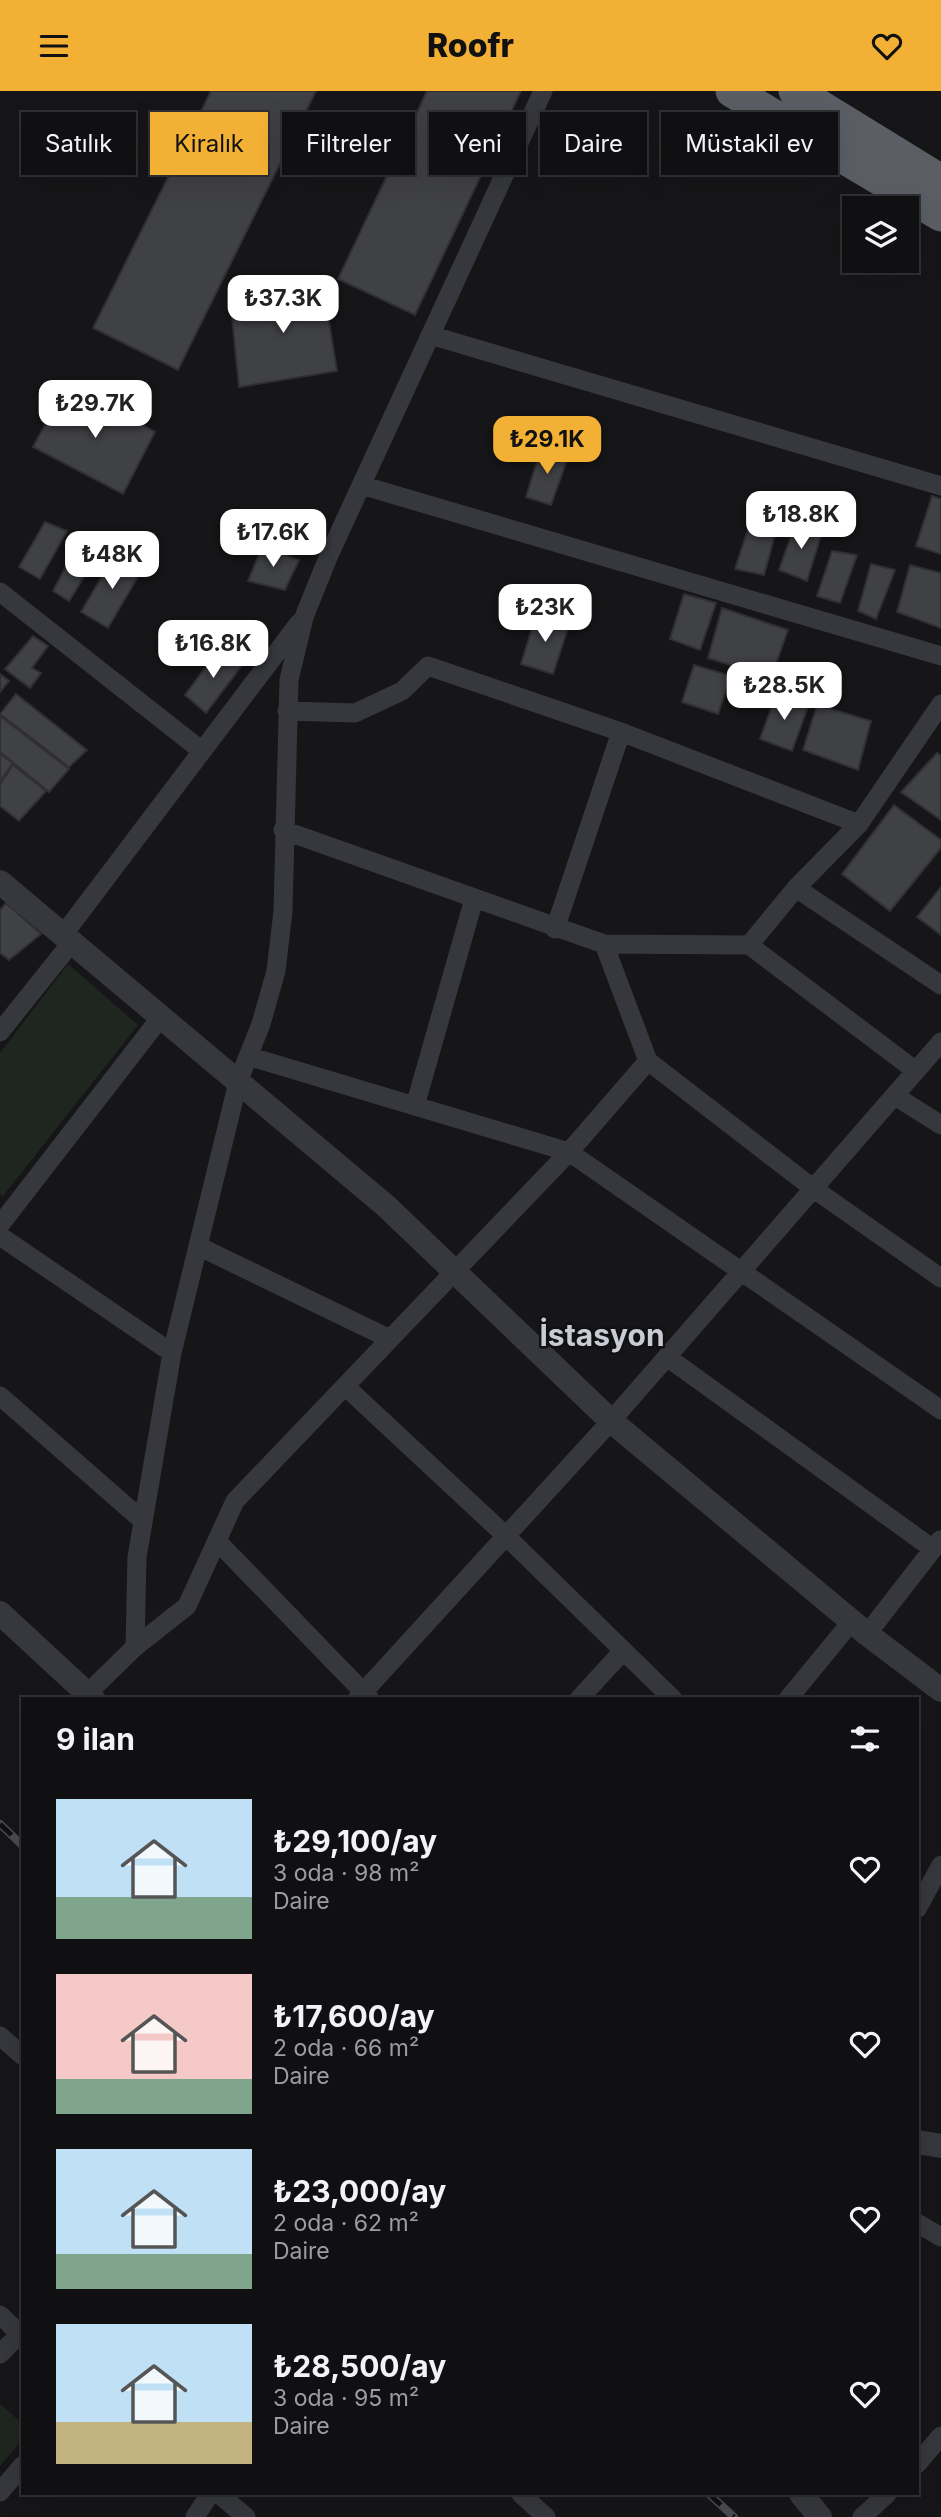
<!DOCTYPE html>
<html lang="tr">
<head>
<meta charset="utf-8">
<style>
  :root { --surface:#101012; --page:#1e1e20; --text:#f1f3f6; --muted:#9c9d9f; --line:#303032; --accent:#f2b134 }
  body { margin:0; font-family:Inter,sans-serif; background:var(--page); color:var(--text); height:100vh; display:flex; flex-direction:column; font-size:26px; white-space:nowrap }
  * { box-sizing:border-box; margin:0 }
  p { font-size:23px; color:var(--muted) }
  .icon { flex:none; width:38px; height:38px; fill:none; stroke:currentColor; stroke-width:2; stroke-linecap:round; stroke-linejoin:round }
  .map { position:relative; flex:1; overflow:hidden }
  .drawer { position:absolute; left:21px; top:1606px; width:898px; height:798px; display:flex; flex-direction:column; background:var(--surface); border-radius:0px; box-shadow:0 7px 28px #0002,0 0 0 2px var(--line) }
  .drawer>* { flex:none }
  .banner { position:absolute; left:21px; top:21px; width:900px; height:63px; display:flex; gap:14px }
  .tools { position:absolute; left:842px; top:105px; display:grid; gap:14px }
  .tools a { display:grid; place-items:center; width:77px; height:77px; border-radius:0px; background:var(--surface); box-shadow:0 7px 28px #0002,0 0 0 2px var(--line); font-size:35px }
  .price { position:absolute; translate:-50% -60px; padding:0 16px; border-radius:14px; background:#fff; color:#222; font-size:23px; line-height:46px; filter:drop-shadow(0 2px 4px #0008) }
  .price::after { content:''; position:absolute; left:50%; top:42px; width:21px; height:16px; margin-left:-10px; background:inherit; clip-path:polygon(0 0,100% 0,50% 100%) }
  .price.current { background:var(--accent); color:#111 }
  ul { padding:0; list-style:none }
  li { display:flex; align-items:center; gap:21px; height:175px; padding:0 35px }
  li span { display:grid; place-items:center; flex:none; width:196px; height:140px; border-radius:0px; color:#555 }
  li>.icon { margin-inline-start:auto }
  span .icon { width:84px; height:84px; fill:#fffc; stroke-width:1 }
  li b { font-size:30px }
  h2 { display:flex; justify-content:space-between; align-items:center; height:84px; padding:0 35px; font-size:30px }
  .chip { padding:0 24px; border-radius:0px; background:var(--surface); box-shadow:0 7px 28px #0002,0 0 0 2px var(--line); font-size:24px; line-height:63px }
  .chip.current { background:var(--accent); color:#111 }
  header { display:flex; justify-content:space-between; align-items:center; height:91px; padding:0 35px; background:var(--accent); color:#111; font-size:32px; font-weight:800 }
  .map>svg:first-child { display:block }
  .green { fill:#1e261f }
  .building { fill:#404145; stroke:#303034; stroke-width:2 }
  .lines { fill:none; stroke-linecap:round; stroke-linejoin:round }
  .minor { stroke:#37383d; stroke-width:19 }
  .tertiary { stroke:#37383d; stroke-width:24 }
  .trunk { stroke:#5b5e65; stroke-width:33 }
  .rail-casing { stroke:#4a4c52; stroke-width:8 }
  .rail { stroke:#111113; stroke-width:5; stroke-dasharray:16; stroke-linecap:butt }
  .labels { text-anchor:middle; stroke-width:5; stroke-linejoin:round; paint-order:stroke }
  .district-label { font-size:30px; font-weight:bold; fill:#c9ccd4; stroke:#111113 }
</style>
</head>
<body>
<header><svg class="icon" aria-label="menu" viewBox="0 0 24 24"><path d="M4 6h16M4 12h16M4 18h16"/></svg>Roofr<svg class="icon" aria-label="heart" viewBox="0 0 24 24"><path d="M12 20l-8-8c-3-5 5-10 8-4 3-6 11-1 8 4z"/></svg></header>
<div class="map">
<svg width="941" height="2426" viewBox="0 0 941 2426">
  <rect width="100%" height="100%" fill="#161618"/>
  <!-- green -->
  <path class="green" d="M 68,873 L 138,934 L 3,1105 L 0,1103 L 0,962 Z
    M 0,2313 L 23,2333 L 23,2348 L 0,2375 Z"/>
  <!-- building -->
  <path class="building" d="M 211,0 L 316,0 L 178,279 L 93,237 Z
    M 427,0 L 521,0 L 415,224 L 338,188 Z
    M 323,194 L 337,280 L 239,296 L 232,226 L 244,201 Z
    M 86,301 L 155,341 L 123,403 L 33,356 L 61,304 Z
    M 541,357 L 568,366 L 551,414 L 526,406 Z
    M 932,405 L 941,408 L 941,463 L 916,455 Z
    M 45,431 L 67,440 L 40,488 L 19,476 Z
    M 796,431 L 823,438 L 807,490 L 779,479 Z
    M 750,432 L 776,440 L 764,484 L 735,478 Z
    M 81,447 L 101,459 L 69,510 L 53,500 Z
    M 262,456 L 299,469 L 285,499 L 248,490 Z
    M 832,460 L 857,464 L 840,512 L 817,505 Z
    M 115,463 L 143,477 L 108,537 L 81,521 Z
    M 871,473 L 895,479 L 876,528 L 858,520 Z
    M 910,474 L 941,482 L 941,537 L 897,521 Z
    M 684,503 L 716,512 L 700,559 L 670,548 Z
    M 722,517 L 788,539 L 771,587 L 708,567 Z
    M 536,524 L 569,534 L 553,583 L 521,573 Z
    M 33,545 L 48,555 L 32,577 L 41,582 L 30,597 L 5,578 Z
    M 219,558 L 243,573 L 206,622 L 185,604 Z
    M 694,574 L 731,585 L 718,623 L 682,611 Z
    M 0,583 L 9,590 L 0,601 Z
    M 16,603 L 87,659 L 69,676 L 0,623 Z
    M 776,604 L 809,613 L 792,660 L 760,648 Z
    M 817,614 L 871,630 L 858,679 L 803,659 Z
    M 0,625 L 69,678 L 49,701 L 0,661 Z
    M 937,662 L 941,664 L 941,729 L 901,701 Z
    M 0,663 L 13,672 L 0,691 Z
    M 13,674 L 46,700 L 19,730 L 0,715 L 0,693 Z
    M 894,714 L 941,749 L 941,757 L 890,820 L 842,783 Z
    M 941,796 L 941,844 L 917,826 Z
    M 6,812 L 41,843 L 9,869 L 0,862 L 0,819 Z"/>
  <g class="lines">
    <!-- minor -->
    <path class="minor" d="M 430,244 L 941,395
      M 361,394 L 941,565
      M 0,501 L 202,660
      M 287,620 L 355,622 L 402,600 L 428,575 L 621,641 L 859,733
      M 283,739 L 604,853
      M 796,797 L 941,894
      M 555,838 L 621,641
      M 63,844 L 299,532
      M 749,854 L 916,980
      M 0,941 L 72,851
      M 248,965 L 569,1061 L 941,1319
      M 648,970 L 814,1098 L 941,1187
      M 895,1005 L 941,1034
      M 415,1015 L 474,808
      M 0,1134 L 161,926
      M 0,1145 L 172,1262
      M 198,1155 L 390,1248
      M 667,1266 L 933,1458
      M 345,1295 L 506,1445 L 673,1608
      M 0,1305 L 143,1430
      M 217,1450 L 370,1608
      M 867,1543 L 940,1449
      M 135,1556 L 137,1466 L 172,1262 L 238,991 L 261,933 L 276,880 L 283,820 L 289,589 L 304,526 L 329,464 L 543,0
      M 87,1603 L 135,1556 L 187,1515 L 235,1410 L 569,1061 L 648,970 L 604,853 L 749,854 L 796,797 L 859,733 L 941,613
      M 357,1608 L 611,1330 L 941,951
      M 579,1608 L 623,1560
      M 788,1608 L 852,1530
      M 917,1818 L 941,1774
      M 0,1945 L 23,1965
      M 917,2132 L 941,2146
      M 0,2224 L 20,2243
      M 0,2263 L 23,2240
      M 917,2373 L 941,2345
      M 0,2401 L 23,2374
      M 219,2403 L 246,2426
      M 521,2403 L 546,2426
      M 195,2426 L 210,2403
      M 862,2426 L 887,2403"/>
    <!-- tertiary -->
    <path class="tertiary" d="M 0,791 L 386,1115 L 611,1330 L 867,1543 L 941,1599
      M 0,1522 L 93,1608
      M 917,2051 L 941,2055
      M 801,2403 L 820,2426"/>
    <!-- trunk -->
    <path class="trunk" d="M 732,0 L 941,124
      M 795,0 L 941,90"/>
    <!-- rail casing -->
    <g class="rail-casing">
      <path id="rail" d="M 0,1733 L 23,1755
        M 709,2403 L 734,2426"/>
    </g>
    <!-- rail -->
    <use href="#rail" class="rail"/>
  </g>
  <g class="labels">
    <!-- district labels -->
    <g class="district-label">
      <text x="602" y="1255">İstasyon</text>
    </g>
  </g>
</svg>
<div class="tools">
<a><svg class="icon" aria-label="layers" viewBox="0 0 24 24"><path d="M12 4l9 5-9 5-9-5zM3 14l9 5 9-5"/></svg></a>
</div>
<b class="price" style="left:283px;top:244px">₺37.3K</b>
<b class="price" style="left:95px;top:349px">₺29.7K</b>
<b class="price current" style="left:547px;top:385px">₺29.1K</b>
<b class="price" style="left:801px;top:460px">₺18.8K</b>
<b class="price" style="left:273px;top:478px">₺17.6K</b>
<b class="price" style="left:112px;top:500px">₺48K</b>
<b class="price" style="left:545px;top:553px">₺23K</b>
<b class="price" style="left:213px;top:589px">₺16.8K</b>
<b class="price" style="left:784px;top:631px">₺28.5K</b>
<div class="banner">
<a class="chip">Satılık</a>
<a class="chip current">Kiralık</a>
<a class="chip">Filtreler</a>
<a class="chip">Yeni</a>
<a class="chip">Daire</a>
<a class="chip">Müstakil ev</a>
</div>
<section class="drawer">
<h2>9 ilan<svg class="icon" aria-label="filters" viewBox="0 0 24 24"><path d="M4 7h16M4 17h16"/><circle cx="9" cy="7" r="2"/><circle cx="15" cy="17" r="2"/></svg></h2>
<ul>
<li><span style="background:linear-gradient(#bfe0f5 70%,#7fa58c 0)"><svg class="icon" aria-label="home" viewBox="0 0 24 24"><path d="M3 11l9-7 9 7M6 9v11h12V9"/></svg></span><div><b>₺29,100/ay</b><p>3 oda · 98 m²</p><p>Daire</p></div><svg class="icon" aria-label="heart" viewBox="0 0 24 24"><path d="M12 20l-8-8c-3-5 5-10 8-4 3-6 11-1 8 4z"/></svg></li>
<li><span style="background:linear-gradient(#f6c9c9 75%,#7fa58c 0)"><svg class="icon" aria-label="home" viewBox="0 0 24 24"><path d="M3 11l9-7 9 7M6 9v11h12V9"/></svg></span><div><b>₺17,600/ay</b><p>2 oda · 66 m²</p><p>Daire</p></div><svg class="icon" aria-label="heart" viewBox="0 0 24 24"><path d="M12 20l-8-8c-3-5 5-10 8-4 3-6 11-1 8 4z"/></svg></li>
<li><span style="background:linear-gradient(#bfe0f5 75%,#7fa58c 0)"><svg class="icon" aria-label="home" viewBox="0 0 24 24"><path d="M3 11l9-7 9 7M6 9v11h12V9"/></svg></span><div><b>₺23,000/ay</b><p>2 oda · 62 m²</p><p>Daire</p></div><svg class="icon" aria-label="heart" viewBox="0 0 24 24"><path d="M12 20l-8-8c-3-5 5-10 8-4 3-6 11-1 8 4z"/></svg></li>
<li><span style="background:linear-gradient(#bfe0f5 70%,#c2b280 0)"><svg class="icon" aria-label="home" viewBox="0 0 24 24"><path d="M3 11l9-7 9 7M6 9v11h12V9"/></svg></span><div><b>₺28,500/ay</b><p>3 oda · 95 m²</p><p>Daire</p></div><svg class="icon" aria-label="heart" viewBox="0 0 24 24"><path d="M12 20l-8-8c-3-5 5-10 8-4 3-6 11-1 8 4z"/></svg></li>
</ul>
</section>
</div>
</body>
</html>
